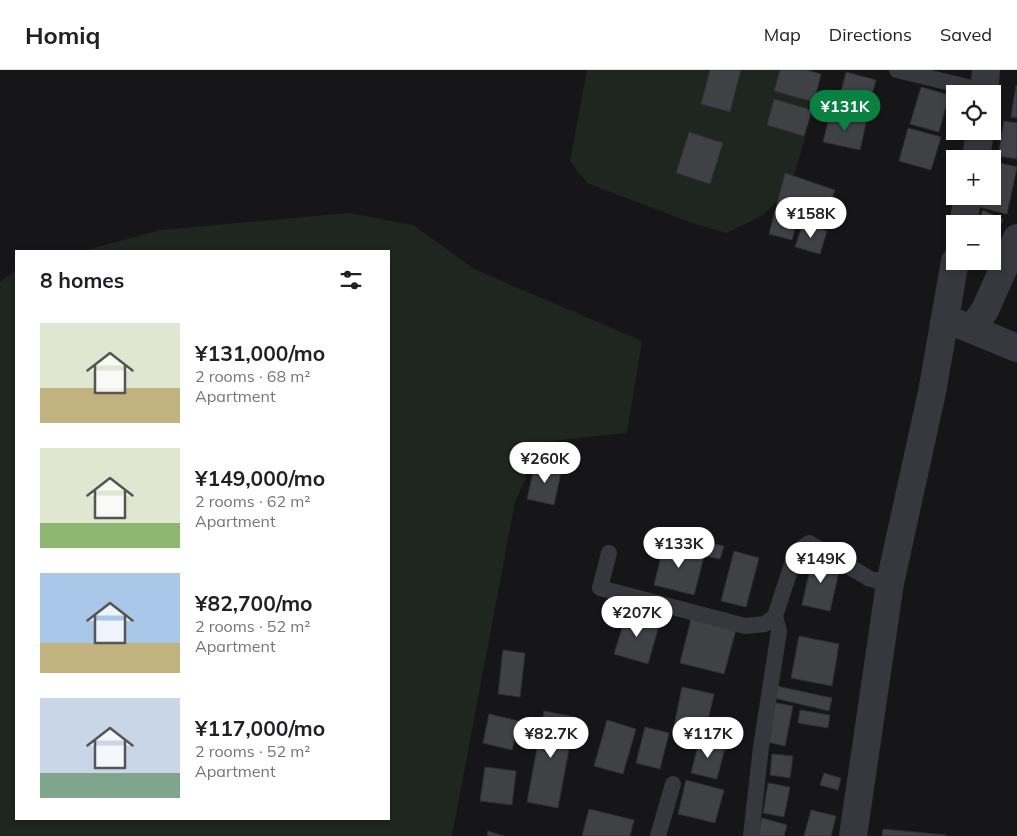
<!DOCTYPE html>
<html lang="en">
<head>
<meta charset="utf-8">
<style>
  :root { --surface:#fff; --page:#f2f2f2; --text:#202124; --muted:#757577; --line:#e0e0e0; --accent:#0b8043 }
  body { margin:0; font-family:Mulish,sans-serif; background:var(--page); color:var(--text); height:100vh; display:flex; flex-direction:column; font-size:19px; white-space:nowrap }
  * { box-sizing:border-box; margin:0 }
  p { font-size:16px; color:var(--muted) }
  .icon { flex:none; width:28px; height:28px; fill:none; stroke:currentColor; stroke-width:2; stroke-linecap:round; stroke-linejoin:round }
  .map { position:relative; flex:1; overflow:hidden }
  .sheet { position:absolute; left:15px; top:180px; width:375px; height:570px; display:flex; flex-direction:column; background:var(--surface); border-radius:0px; box-shadow:0 2px 8px #0003 }
  .sheet>* { flex:none }
  .buttons { position:absolute; left:946px; top:15px; display:grid; gap:10px }
  .buttons a { display:grid; place-items:center; width:55px; height:55px; border-radius:0px; background:var(--surface); box-shadow:0 2px 8px #0003; font-size:25px }
  .price { position:absolute; translate:-50% -42px; padding:0 11px; border-radius:18px; background:#fff; color:#222; font-size:16px; line-height:32px; filter:drop-shadow(0 1px 2px #0008) }
  .price::after { content:''; position:absolute; left:50%; top:30px; width:15px; height:11px; margin-left:-8px; background:inherit; clip-path:polygon(0 0,100% 0,50% 100%) }
  .price.active { background:var(--accent); color:#fff }
  ul { padding:0; list-style:none }
  li { display:flex; align-items:center; gap:15px; height:125px; padding:0 25px }
  li span { display:grid; place-items:center; flex:none; width:140px; height:100px; border-radius:0px; color:#555 }
  li>.icon { margin-inline-start:auto }
  span .icon { width:60px; height:60px; fill:#fffc; stroke-width:1 }
  li b { font-size:21px }
  h2 { display:flex; justify-content:space-between; align-items:center; height:60px; padding:0 25px; font-size:21px }
  header { display:flex; align-items:center; gap:30px; box-sizing:border-box; height:70px; padding:0 25px; background:var(--surface); border-bottom:1px solid var(--line) }
  header strong { font-size:24px }
  nav { display:flex; gap:28px; margin-inline-start:auto; font-size:18px }
  .map>svg:first-child { display:block }
  .green { fill:#1e261f }
  .building { fill:#404145; stroke:#303034 }
  .lines { fill:none; stroke-linecap:round; stroke-linejoin:round }
  .lane { stroke:#37383d; stroke-width:16 }
  .street { stroke:#37383d; stroke-width:28 }
</style>
</head>
<body>
<header>
<strong>Homiq</strong>
<nav><a>Map</a><a>Directions</a><a>Saved</a></nav>
</header>
<div class="map">
<svg width="1017" height="766" viewBox="0 0 1017 766">
  <rect width="100%" height="100%" fill="#161618"/>
  <!-- green -->
  <path class="green" d="M 587,0 L 811,0 L 812,8 L 804,72 L 790,119 L 762,146 L 726,163 L 692,153 L 587,113 L 570,91 Z
    M 349,143 L 413,155 L 476,200 L 642,271 L 627,363 L 542,372 L 515,432 L 452,766 L 0,766 L 0,212 L 16,200 L 16,749 L 389,749 L 389,181 L 83,181 L 160,160 Z"/>
  <!-- building -->
  <path class="building" d="M 710,0 L 741,0 L 730,42 L 701,34 Z
    M 780,0 L 806,0 L 821,4 L 814,32 L 774,21 Z
    M 846,2 L 876,10 L 866,46 L 837,38 Z
    M 1016,15 L 1017,16 L 1017,48 L 1011,47 Z
    M 921,17 L 949,25 L 939,62 L 910,54 Z
    M 774,29 L 812,40 L 804,66 L 767,55 Z
    M 830,44 L 866,53 L 860,80 L 823,72 Z
    M 1004,51 L 1017,53 L 1017,89 L 998,86 Z
    M 908,58 L 941,67 L 931,100 L 899,91 Z
    M 689,62 L 723,73 L 710,114 L 676,103 Z
    M 992,91 L 1017,97 L 1007,144 L 979,137 L 982,126 L 992,126 Z
    M 785,103 L 835,120 L 826,144 L 801,136 L 792,170 L 769,164 Z
    M 983,140 L 1003,150 L 992,171 L 992,154 L 977,154 Z
    M 803,153 L 827,161 L 820,184 L 795,177 Z
    M 535,393 L 562,398 L 554,435 L 527,429 Z
    M 664,473 L 705,483 L 694,525 L 654,515 Z
    M 710,473 L 724,476 L 720,489 L 706,486 Z
    M 734,481 L 759,488 L 746,537 L 721,531 Z
    M 813,486 L 841,493 L 830,541 L 802,535 Z
    M 620,525 L 629,528 L 623,551 L 614,548 Z
    M 627,542 L 660,552 L 648,594 L 614,584 Z
    M 692,545 L 737,556 L 724,604 L 680,593 Z
    M 799,566 L 839,574 L 832,616 L 791,608 Z
    M 503,580 L 525,583 L 520,627 L 498,624 Z
    M 777,616 L 832,628 L 829,641 L 774,628 Z
    M 682,617 L 714,624 L 705,663 L 674,656 Z
    M 771,632 L 793,636 L 785,676 L 763,671 Z
    M 800,640 L 830,645 L 828,658 L 798,653 Z
    M 544,641 L 575,647 L 558,738 L 527,732 Z
    M 489,644 L 519,651 L 512,680 L 483,673 Z
    M 607,650 L 636,659 L 623,704 L 594,696 Z
    M 645,657 L 669,663 L 660,699 L 636,693 Z
    M 700,668 L 726,674 L 717,709 L 691,703 Z
    M 772,684 L 793,686 L 790,708 L 770,705 Z
    M 485,697 L 516,701 L 512,735 L 480,731 Z
    M 824,703 L 841,708 L 838,720 L 820,715 Z
    M 686,710 L 724,720 L 715,753 L 678,744 Z
    M 768,713 L 790,717 L 784,747 L 763,743 Z
    M 589,739 L 634,750 L 630,766 L 582,766 Z
    M 811,740 L 836,746 L 831,766 L 804,766 Z
    M 762,748 L 787,755 L 784,766 L 758,766 Z
    M 883,759 L 946,765 L 946,766 L 882,766 Z
    M 488,761 L 504,766 L 487,766 Z"/>
  <g class="lines">
    <!-- lane -->
    <path class="lane" d="M 897,0 L 984,21
      M 609,483 L 600,518 L 745,556 L 765,554 L 775,546 L 796,482 L 809,473 L 870,509 L 890,513
      M 658,766 L 673,714
      M 751,766 L 761,677 L 779,561 L 775,546"/>
    <!-- street -->
    <path class="street" d="M 984,24 L 986,0
      M 976,89 L 980,61
      M 963,154 L 968,126
      M 956,253 L 1017,278
      M 972,258 L 985,240 L 1017,168
      M 853,766 L 890,513 L 932,322 L 955,191"/>
  </g>
</svg>
<div class="buttons">
<a><svg class="icon" aria-label="locate" viewBox="0 0 24 24"><circle cx="12" cy="12" r="6"/><path d="M12 2v4M12 18v4M2 12h4M18 12h4"/></svg></a>
<a>+</a>
<a>−</a>
</div>
<b class="price active" style="left:845px;top:62px">¥131K</b>
<b class="price" style="left:811px;top:169px">¥158K</b>
<b class="price" style="left:545px;top:414px">¥260K</b>
<b class="price" style="left:679px;top:499px">¥133K</b>
<b class="price" style="left:821px;top:514px">¥149K</b>
<b class="price" style="left:637px;top:568px">¥207K</b>
<b class="price" style="left:551px;top:689px">¥82.7K</b>
<b class="price" style="left:708px;top:689px">¥117K</b>
<section class="sheet">
<h2>8 homes<svg class="icon" aria-label="filters" viewBox="0 0 24 24"><path d="M4 7h16M4 17h16"/><circle cx="9" cy="7" r="2"/><circle cx="15" cy="17" r="2"/></svg></h2>
<ul>
<li><span style="background:linear-gradient(#dfe7d0 65%,#c2b280 0)"><svg class="icon" aria-label="home" viewBox="0 0 24 24"><path d="M3 11l9-7 9 7M6 9v11h12V9"/></svg></span><div><b>¥131,000/mo</b><p>2 rooms · 68 m²</p><p>Apartment</p></div></li>
<li><span style="background:linear-gradient(#dfe7d0 75%,#8fb573 0)"><svg class="icon" aria-label="home" viewBox="0 0 24 24"><path d="M3 11l9-7 9 7M6 9v11h12V9"/></svg></span><div><b>¥149,000/mo</b><p>2 rooms · 62 m²</p><p>Apartment</p></div></li>
<li><span style="background:linear-gradient(#a9c7e8 70%,#c2b280 0)"><svg class="icon" aria-label="home" viewBox="0 0 24 24"><path d="M3 11l9-7 9 7M6 9v11h12V9"/></svg></span><div><b>¥82,700/mo</b><p>2 rooms · 52 m²</p><p>Apartment</p></div></li>
<li><span style="background:linear-gradient(#c9d6e8 75%,#7fa58c 0)"><svg class="icon" aria-label="home" viewBox="0 0 24 24"><path d="M3 11l9-7 9 7M6 9v11h12V9"/></svg></span><div><b>¥117,000/mo</b><p>2 rooms · 52 m²</p><p>Apartment</p></div></li>
</ul>
</section>
</div>
</body>
</html>
